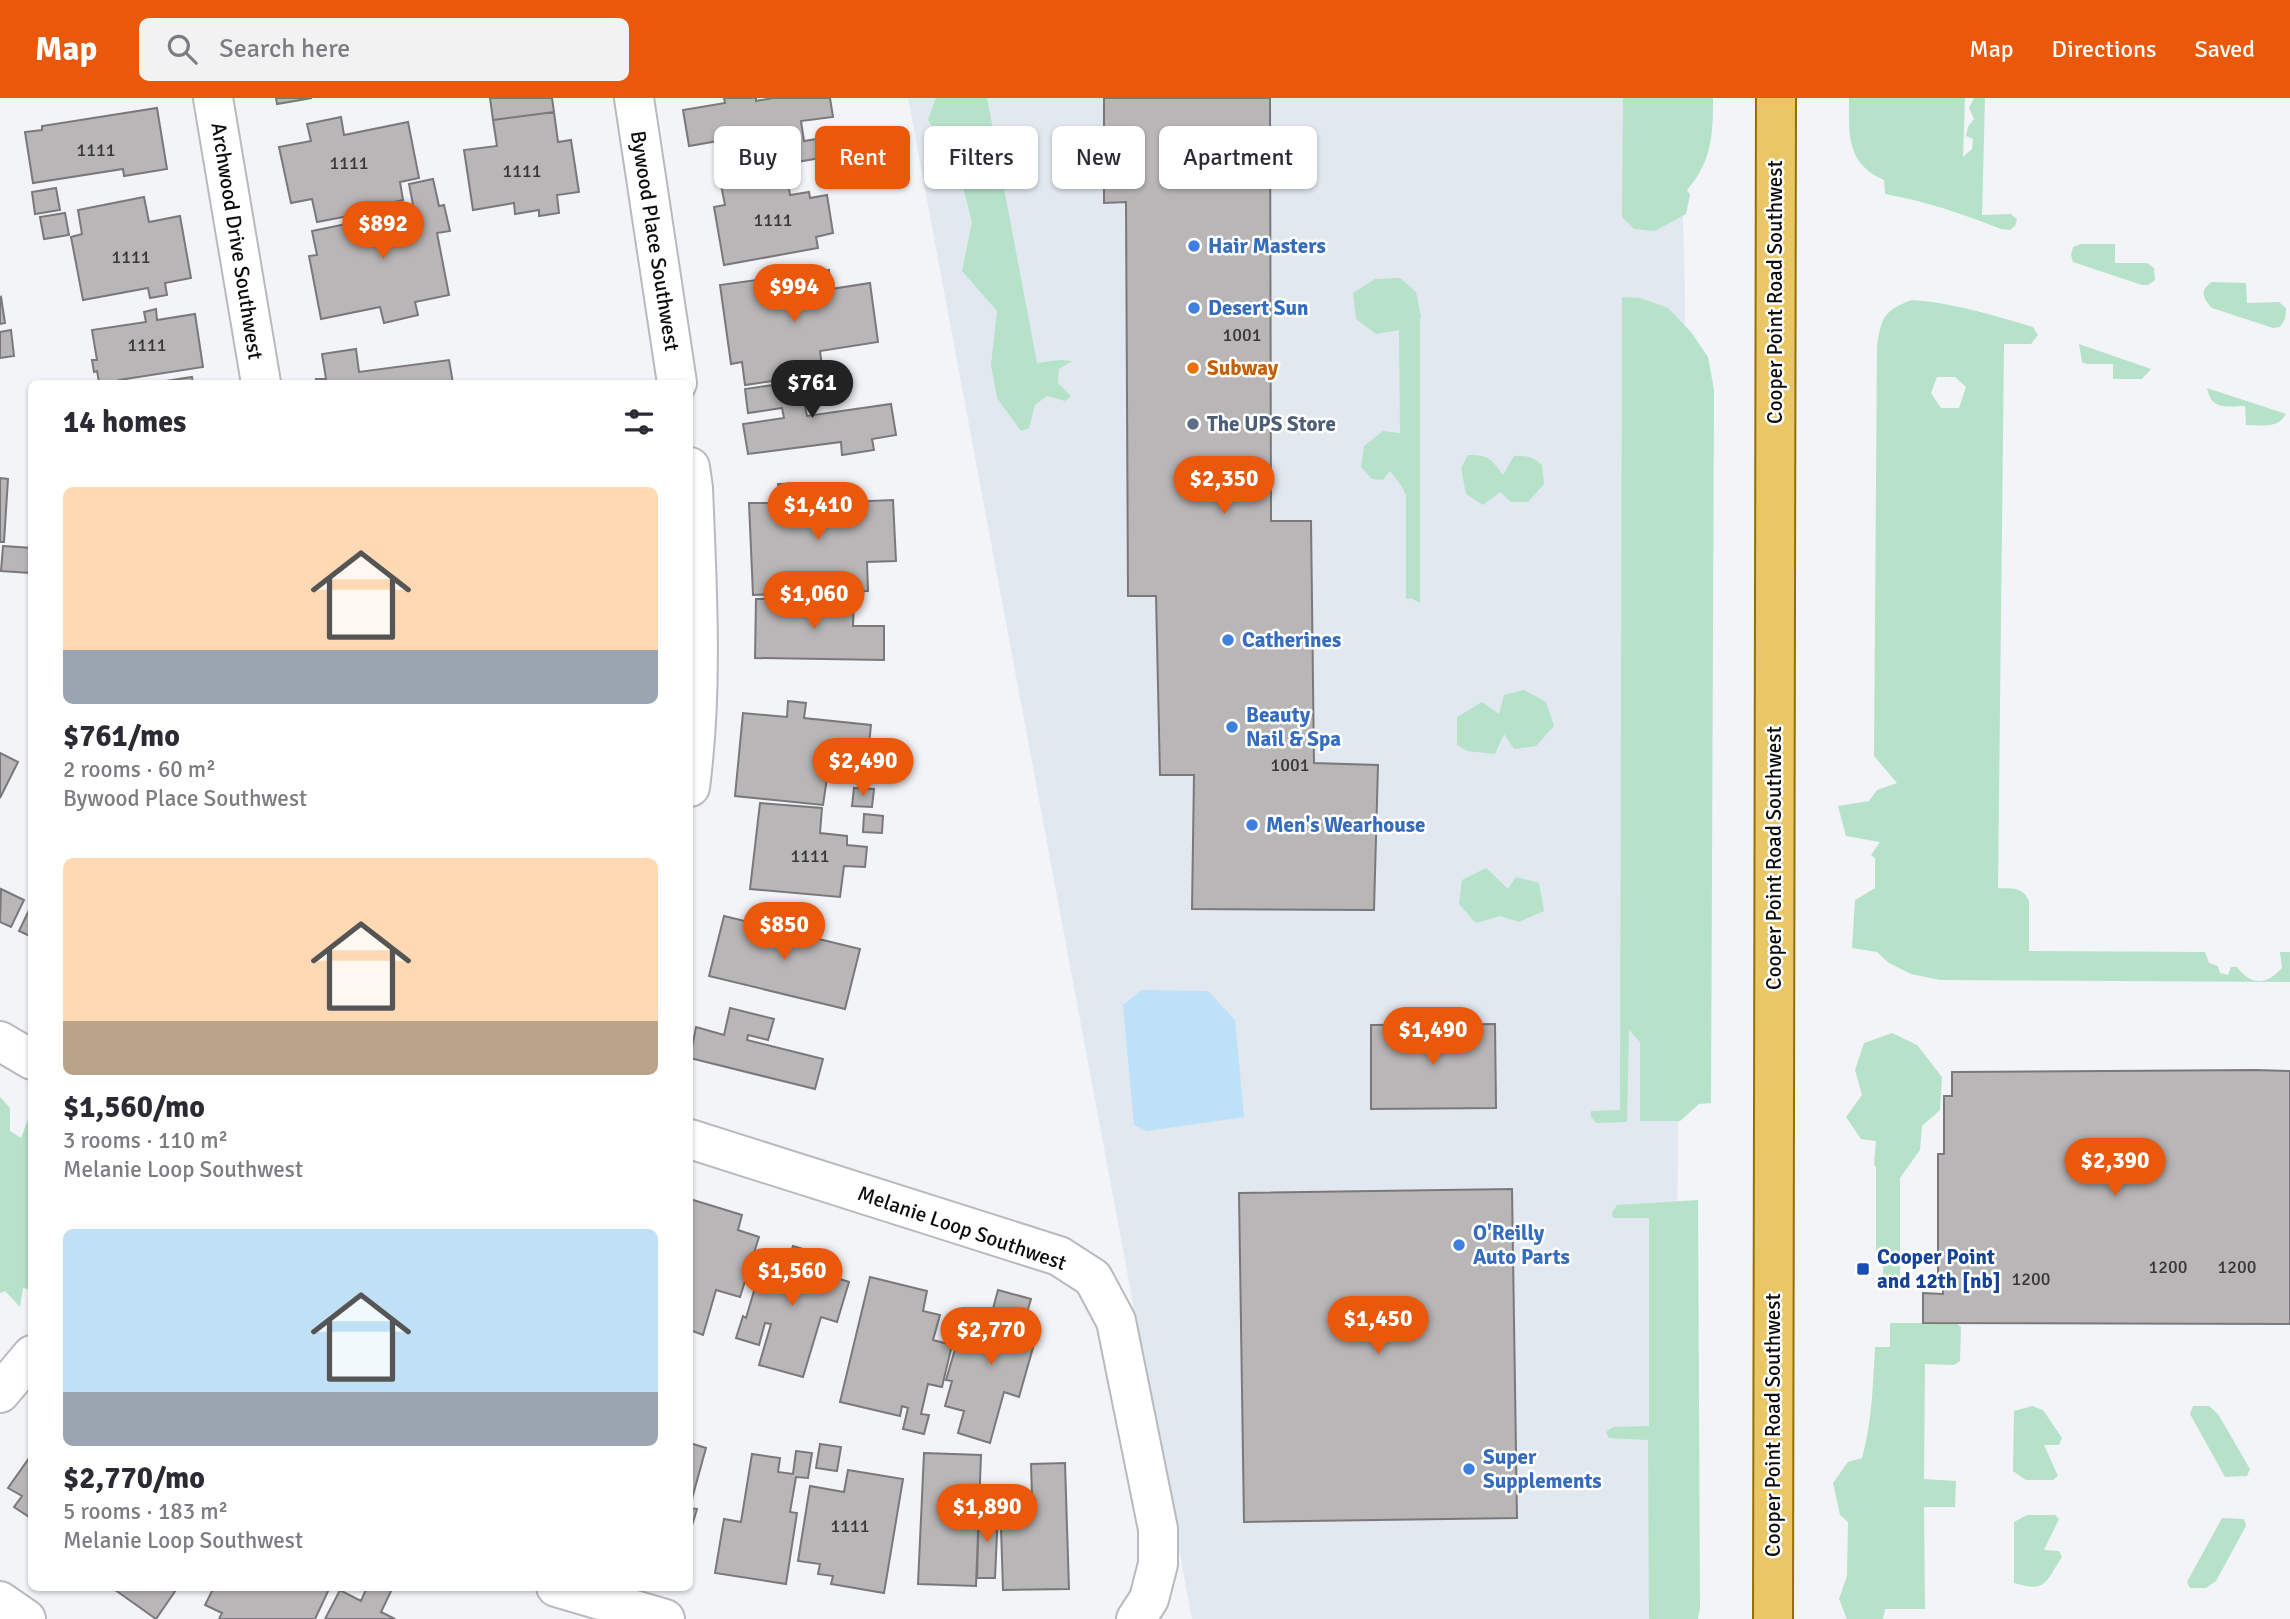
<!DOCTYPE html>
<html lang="en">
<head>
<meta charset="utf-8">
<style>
  :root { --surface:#fff; --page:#f2f2f3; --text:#2b2b33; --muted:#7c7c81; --accent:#ea580c }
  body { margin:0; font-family:Signika,sans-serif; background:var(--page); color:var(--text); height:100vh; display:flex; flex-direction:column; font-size:26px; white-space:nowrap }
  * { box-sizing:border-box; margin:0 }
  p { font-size:23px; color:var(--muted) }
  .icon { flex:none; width:38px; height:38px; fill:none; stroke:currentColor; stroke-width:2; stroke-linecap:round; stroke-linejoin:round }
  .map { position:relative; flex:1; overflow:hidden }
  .details { position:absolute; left:28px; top:282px; width:665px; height:1211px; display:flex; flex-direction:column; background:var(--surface); border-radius:10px; box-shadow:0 2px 5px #0004 }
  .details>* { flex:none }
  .banner { position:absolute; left:714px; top:28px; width:665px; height:63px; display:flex; gap:14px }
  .price { position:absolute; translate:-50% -60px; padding:0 16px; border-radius:24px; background:var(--accent); color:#fff; font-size:23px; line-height:46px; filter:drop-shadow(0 2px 4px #0008) }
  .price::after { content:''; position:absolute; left:50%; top:42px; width:21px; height:16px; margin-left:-10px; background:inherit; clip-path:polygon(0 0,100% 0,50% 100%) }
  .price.selected { background:#222; color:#fff }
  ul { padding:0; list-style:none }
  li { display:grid; align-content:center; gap:14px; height:371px; padding:0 35px }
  li span { display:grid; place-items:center; height:217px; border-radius:10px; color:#555 }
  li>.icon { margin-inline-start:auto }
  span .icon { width:126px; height:126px; fill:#fffc; stroke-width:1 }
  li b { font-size:30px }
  h2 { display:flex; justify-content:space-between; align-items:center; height:84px; padding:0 35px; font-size:30px }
  .pill { padding:0 24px; border-radius:10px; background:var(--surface); box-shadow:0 2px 5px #0004; font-size:24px; line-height:63px }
  .pill.selected { background:var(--accent); color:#fff }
  header { display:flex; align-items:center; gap:42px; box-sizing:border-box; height:98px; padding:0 35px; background:var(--accent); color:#fff }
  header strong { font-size:33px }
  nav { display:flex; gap:38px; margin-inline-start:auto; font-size:24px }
  .search { width:490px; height:63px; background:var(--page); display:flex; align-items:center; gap:18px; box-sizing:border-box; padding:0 24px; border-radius:10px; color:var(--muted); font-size:26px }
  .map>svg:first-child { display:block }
  .built { fill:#e1e8f0 }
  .green { fill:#b5e2c8; fill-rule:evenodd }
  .water { fill:#bde1f8 }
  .building { fill:#b8b6b7; stroke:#7a787a; stroke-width:2 }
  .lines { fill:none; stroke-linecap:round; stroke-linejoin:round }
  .minor-casing { stroke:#b9babd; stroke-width:42 }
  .major-casing { stroke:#936e05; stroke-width:42 }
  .minor { stroke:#fff; stroke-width:38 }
  .major { stroke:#e9c766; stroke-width:38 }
  .shop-dot { fill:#3f7fe0; stroke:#fff; stroke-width:2.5 }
  .food-dot { fill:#e8710a; stroke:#fff; stroke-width:2.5 }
  .service-dot { fill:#5c6f8a; stroke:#fff; stroke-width:2.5 }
  .transit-dot { fill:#1a4fb4; stroke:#fff; stroke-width:2.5 }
  .labels { text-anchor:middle; stroke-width:5; stroke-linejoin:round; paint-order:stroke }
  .number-label { font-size:18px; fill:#373638 }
  .street-label { font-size:21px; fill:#0c0c0d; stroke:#fff }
  .shop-label { font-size:21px; font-weight:bold; fill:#366cbe; stroke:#fff; text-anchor:start }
  .food-label { font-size:21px; font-weight:bold; fill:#c56008; stroke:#fff; text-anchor:start }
  .service-label { font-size:21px; font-weight:bold; fill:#4e5e75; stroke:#fff; text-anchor:start }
  .transit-label { font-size:21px; font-weight:bold; fill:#164399; stroke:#fff; text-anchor:start }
</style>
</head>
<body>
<header>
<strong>Map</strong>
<div class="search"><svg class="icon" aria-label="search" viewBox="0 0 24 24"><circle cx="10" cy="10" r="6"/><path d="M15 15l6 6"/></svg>Search here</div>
<nav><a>Map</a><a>Directions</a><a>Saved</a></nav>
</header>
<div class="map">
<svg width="2290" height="1521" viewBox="0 0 2290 1521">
  <rect width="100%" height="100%" fill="#f3f4f7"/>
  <!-- built -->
  <path class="built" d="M 908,0 L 1680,0 L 1685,200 L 1674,1521 L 1192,1521 Z"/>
  <!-- green -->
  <path class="green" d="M 936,0 L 987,0 L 1037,265 L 1060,262 L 1072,263 L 1059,271 L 1058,285 L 1071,298 L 1065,303 L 1047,298 L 1035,307 L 1029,330 L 1021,333 L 997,300 L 991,267 L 997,213 L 962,173 L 972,124 L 959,73 L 928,22 Z
    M 1623,0 L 1713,0 C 1713,37 1712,63 1687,92 L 1690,97 L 1686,116 L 1655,133 L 1634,131 L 1622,119 Z
    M 1849,0 L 1965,0 L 1963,59 L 1972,51 L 1973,41 L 1966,38 L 1968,29 L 1974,21 L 1969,10 L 1974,0 L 1985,0 L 1982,117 L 2011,116 L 2017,121 L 2015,128 L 2010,132 L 2001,131 C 1963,116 1925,103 1885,96 L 1884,82 C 1846,65 1849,37 1849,0 Z
    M 2081,146 L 2115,146 L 2115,165 L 2147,165 L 2154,170 L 2155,182 L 2148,187 L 2142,187 L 2073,164 L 2071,157 L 2073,149 Z
    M 1400,180 L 1416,194 L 1421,219 L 1420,222 L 1420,505 L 1411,500 L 1406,501 L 1406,397 L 1401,387 L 1390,373 L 1383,382 L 1372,381 L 1361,369 L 1364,348 L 1383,333 L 1400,335 L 1399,232 L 1376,236 L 1356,221 L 1353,195 L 1375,181 Z
    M 2212,184 L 2246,185 L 2247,205 L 2279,204 L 2286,210 L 2285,221 L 2280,229 L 2273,230 L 2212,210 C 2203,201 2199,192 2212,184 Z
    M 1622,199 L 1640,200 L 1668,210 L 1691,234 L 1708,259 L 1714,292 L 1711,1005 L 1699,1006 L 1680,1023 L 1640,1023 L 1640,944 L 1629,932 L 1627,1024 L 1597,1025 L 1591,1019 L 1591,1013 L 1620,1012 Z
    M 1912,202 C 1954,205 1993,217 2033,229 L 2038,237 L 2031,246 L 2004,246 L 1998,790 C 2012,791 2022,788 2029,803 L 2029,853 L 2205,854 L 2209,865 L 2218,868 L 2220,875 L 2228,877 L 2231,869 L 2237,869 C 2251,888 2267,887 2282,870 L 2280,854 L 2290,854 L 2290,884 L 1940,882 L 1911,876 L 1889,865 L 1877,854 L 1852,850 L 1855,802 L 1875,790 L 1875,760 L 1871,757 L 1880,744 L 1846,738 L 1838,708 L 1869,703 L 1877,692 L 1897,685 L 1874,658 L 1877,248 C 1881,220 1884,212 1912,202 ZM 1937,279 L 1955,279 L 1966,289 L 1959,310 L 1941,310 L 1931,295 Z
    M 2079,246 L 2151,271 L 2142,281 L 2113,281 L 2113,266 L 2087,266 L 2082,264 Z
    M 2207,290 L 2286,316 C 2278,331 2261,327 2246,327 L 2245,308 C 2226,308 2212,313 2207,290 Z
    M 1468,357 C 1490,357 1491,361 1503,377 L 1514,358 C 1526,357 1533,359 1542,367 L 1544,386 L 1528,404 L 1511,404 L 1500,394 L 1483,407 L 1466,396 L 1461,370 Z
    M 1524,592 L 1546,604 L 1554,628 L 1536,648 L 1514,651 L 1504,636 L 1495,656 L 1467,653 L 1457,647 L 1457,619 L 1482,604 L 1499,616 L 1504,597 Z
    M 1486,770 L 1508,791 L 1516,779 L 1539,785 L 1544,813 L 1519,824 L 1500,818 L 1476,825 L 1459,806 L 1462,782 Z
    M 1892,935 L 1917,947 L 1942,979 L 1940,1012 L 1922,1028 L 1920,1052 L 1900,1080 L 1900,1184 L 1883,1183 L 1883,1160 L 1876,1159 L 1876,1069 L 1874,1067 L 1876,1043 L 1861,1041 L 1846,1019 L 1862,997 L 1855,972 L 1864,945 Z
    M 0,999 L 10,1010 L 10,1033 L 21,1040 L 29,1019 L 31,1021 L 31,1192 L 23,1190 L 20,1209 L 5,1193 L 0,1195 Z
    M 1698,1102 L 1700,1510 L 1698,1521 L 1649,1521 L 1648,1342 L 1609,1340 L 1606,1334 L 1613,1329 L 1649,1328 L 1649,1120 L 1613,1120 L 1612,1115 L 1617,1107 Z
    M 1890,1225 L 1956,1225 L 1961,1229 L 1960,1263 L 1954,1267 L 1925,1266 L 1924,1381 L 1956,1383 L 1955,1409 L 1924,1409 L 1925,1511 L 1885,1511 L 1883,1521 L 1847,1521 L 1839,1501 L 1847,1478 L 1848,1424 L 1840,1417 L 1833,1385 L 1848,1364 L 1862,1360 C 1872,1324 1873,1287 1875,1249 L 1890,1249 Z
    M 2032,1308 L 2043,1312 L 2062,1340 L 2059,1347 L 2044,1347 L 2058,1378 L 2053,1382 L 2026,1382 L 2013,1373 L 2014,1313 Z
    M 2193,1308 L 2209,1308 L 2218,1316 L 2250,1371 L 2247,1378 L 2225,1379 L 2190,1316 Z
    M 2027,1417 L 2055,1417 L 2059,1421 L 2044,1452 L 2059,1453 L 2062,1459 C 2045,1484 2047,1495 2014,1485 L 2014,1424 Z
    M 2222,1420 L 2244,1421 L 2246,1428 L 2216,1483 L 2206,1490 L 2190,1490 L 2187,1484 Z"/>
  <!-- water -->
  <path class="water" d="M 1142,892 L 1208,893 L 1235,922 L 1244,1019 L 1147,1033 L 1134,1027 L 1123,907 Z"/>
  <!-- building -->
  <path class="building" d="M 276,0 L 312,0 L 277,6 Z
    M 490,0 L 552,0 L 554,14 L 493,22 Z
    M 724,0 L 756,0 L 756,3 L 773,0 L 830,0 L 833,19 L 801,23 L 804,43 L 841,37 L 844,56 L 791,65 L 788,46 L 743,54 L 741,39 L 689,48 L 683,12 L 725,5 Z
    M 1104,0 L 1270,0 L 1271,423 L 1311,423 L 1314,665 L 1378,667 L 1374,812 L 1192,811 L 1194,677 L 1160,677 L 1156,498 L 1128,498 L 1126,104 L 1104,105 Z
    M 157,10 L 167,71 L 124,78 L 123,71 L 33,85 L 25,34 L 42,32 L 42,28 Z
    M 554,14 L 558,44 L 571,42 L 579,94 L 557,97 L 559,115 L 539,118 L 539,112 L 515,116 L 514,105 L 473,112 L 464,52 L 497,48 L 493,22 Z
    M 341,19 L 344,37 L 408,24 L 419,80 L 400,84 L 403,102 L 358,112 L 359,116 L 317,124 L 312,101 L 291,105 L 279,49 L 311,43 L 307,26 Z
    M 786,71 L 790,97 L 809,94 L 810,100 L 827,97 L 833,135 L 816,139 L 818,150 L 724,167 L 714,109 L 725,107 L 720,82 Z
    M 433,81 L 439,108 L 444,107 L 450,133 L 437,135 L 449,197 L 415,204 L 418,217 L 384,225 L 380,209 L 321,221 L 309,158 L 317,157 L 312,133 L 414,112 L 409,86 Z
    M 56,90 L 60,112 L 35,116 L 32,94 Z
    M 144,99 L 149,124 L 180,118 L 191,180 L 165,185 L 167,197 L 150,200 L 148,190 L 83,202 L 71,139 L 82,136 L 78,112 Z
    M 65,115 L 69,137 L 44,141 L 40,119 Z
    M 829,172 L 831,191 L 870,185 L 878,244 L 820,253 L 823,276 L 745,287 L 742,264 L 731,266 L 720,187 Z
    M 1,199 L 5,225 L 0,226 L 0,200 Z
    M 156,211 L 157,222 L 195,216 L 203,269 L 119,282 L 120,284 L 111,285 L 99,284 L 97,273 L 94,274 L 92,262 L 97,262 L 92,232 L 146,224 L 144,214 Z
    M 11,232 L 14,258 L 0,260 L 0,234 Z
    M 356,251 L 359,274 L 449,262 L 453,285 L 317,285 L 316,281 L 326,281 L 322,256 Z
    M 192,279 L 193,285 L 153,285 Z
    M 831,279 L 834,304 L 805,308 L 807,318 L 891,306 L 896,337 L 872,341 L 874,352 L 842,357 L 841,344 L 748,356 L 743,326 L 784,320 L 782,310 L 748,315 L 745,291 Z
    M 0,380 L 8,381 L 4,444 L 0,444 Z
    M 821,385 L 822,405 L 893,402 L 896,463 L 867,464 L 868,493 L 753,497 L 749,405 L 779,405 L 778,386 Z
    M 3,448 L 32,450 L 30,475 L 1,473 Z
    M 756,501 L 854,502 L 853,528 L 884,528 L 884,562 L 755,560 Z
    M 788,603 L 806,605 L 804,620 L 871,627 L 865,684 L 827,680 L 823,707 L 735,698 L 743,615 L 787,619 Z
    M 0,655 L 18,664 L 0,700 Z
    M 854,690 L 874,691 L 872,709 L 852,708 Z
    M 760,705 L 822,710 L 820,735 L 847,738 L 847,747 L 867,749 L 865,769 L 844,768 L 840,799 L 750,791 Z
    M 864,716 L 883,718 L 882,735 L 863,734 Z
    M 1,791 L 24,802 L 11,829 L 0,824 Z
    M 32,806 L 32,839 L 19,833 Z
    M 724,818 L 860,851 L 845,911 L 709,878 Z
    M 730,910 L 774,921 L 768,942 L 748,937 L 747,942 L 823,961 L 815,991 L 690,960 L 696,929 L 724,937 Z
    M 1495,926 L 1496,1010 L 1371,1011 L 1371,927 Z
    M 2256,972 L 2290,973 L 2290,1226 L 1923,1225 L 1923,1195 L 1943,1196 L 1943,1186 L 1938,1186 L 1938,1056 L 1944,1056 L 1944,998 L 1952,998 L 1952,974 Z
    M 1512,1091 L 1517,1420 L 1244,1424 L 1239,1095 Z
    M 690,1101 L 742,1117 L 738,1132 L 759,1139 L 740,1199 L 716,1192 L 703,1237 L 690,1232 Z
    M 793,1148 L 836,1161 L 831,1178 L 849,1184 L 837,1224 L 821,1219 L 803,1279 L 759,1267 L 771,1226 L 765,1225 L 759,1247 L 736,1240 L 743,1218 L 746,1220 L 764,1159 L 787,1166 Z
    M 870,1179 L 927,1193 L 923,1213 L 940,1217 L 933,1242 L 952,1247 L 942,1289 L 928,1286 L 921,1316 L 929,1317 L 924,1336 L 903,1331 L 908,1310 L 902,1308 L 900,1318 L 840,1304 Z
    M 998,1192 L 1031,1201 L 1021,1235 L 1036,1239 L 1019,1299 L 1004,1294 L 990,1345 L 958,1335 L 964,1313 L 945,1308 L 952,1283 L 946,1282 L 958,1241 L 983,1248 Z
    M 690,1345 L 706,1350 L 690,1408 Z
    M 820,1346 L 841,1349 L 837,1373 L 816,1370 Z
    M 796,1353 L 812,1355 L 808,1380 L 796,1379 L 790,1414 L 797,1415 L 786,1486 L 715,1475 L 724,1421 L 741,1424 L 752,1356 L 780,1360 L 778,1374 L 793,1376 Z
    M 924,1355 L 981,1357 L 976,1488 L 918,1486 Z
    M 32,1356 L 32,1421 L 14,1409 L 22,1398 L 8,1390 Z
    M 1065,1365 L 1069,1491 L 1003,1492 L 1000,1398 L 1032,1398 L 1031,1366 Z
    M 848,1372 L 903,1381 L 884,1495 L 831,1486 L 833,1478 L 818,1476 L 820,1466 L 798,1463 L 810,1388 L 844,1394 Z
    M 690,1410 L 697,1411 L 690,1434 Z
    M 979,1412 L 998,1413 L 995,1480 L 977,1480 Z
    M 111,1489 L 178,1489 L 156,1521 Z
    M 214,1489 L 330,1489 L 315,1521 L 219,1521 L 222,1515 L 205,1507 Z
    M 367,1489 L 393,1489 L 381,1514 L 395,1521 L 325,1521 L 340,1492 L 361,1503 Z"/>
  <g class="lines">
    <!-- minor casing -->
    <g class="minor-casing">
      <path id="minor" d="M 213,0 L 261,285
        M 634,0 L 677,285
        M 690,369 L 693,390 C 697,490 703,590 690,689
        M 0,943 L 32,962
        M 690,1041 L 1059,1158 L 1093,1180 L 1116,1223 L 1158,1431 L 1158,1466 L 1149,1501 L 1136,1521
        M 0,1295 L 32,1257
        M 556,1489 L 665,1521
        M 0,1503 L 26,1521"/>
    </g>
    <!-- major casing -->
    <g class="major-casing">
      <path id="major" d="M 1773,1521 L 1776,0"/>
    </g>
    <!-- minor -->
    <use href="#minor" class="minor"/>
    <!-- major -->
    <use href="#major" class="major"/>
  </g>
  <!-- markers -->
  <g class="shop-dot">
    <circle cx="1194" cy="148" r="7"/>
    <circle cx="1194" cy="210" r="7"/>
    <circle cx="1228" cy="542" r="7"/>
    <circle cx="1232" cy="629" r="7"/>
    <circle cx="1252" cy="727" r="7"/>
    <circle cx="1459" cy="1147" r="7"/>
    <circle cx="1469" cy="1371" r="7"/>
  </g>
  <circle class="food-dot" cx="1193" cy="270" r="7"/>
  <circle class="service-dot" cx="1193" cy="326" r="7"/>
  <rect class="transit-dot" x="1856" y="1164" width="14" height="14" rx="3.5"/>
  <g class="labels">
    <!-- number labels -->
    <g class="number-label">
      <text x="96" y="58">1111</text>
      <text x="349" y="71">1111</text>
      <text x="522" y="79">1111</text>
      <text x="773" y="128">1111</text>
      <text x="131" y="165">1111</text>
      <text x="1242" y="243">1001</text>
      <text x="147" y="253">1111</text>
      <text x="1290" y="673">1001</text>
      <text x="810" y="764">1111</text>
      <text x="2168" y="1175">1200</text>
      <text x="2237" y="1175">1200</text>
      <text x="2031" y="1187">1200</text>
      <text x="850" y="1434">1111</text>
    </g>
    <!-- street labels -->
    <g class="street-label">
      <text transform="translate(237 143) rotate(81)" y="7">Archwood Drive Southwest</text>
      <text transform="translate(655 143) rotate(81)" y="7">Bywood Place Southwest</text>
      <text transform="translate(1775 194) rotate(-90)" y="7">Cooper Point Road Southwest</text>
      <text transform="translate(1774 760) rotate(-90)" y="7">Cooper Point Road Southwest</text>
      <text transform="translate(962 1130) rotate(19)" y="7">Melanie Loop Southwest</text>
      <text transform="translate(1773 1327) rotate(-90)" y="7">Cooper Point Road Southwest</text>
    </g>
    <!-- shop labels -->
    <g class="shop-label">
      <text x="1208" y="155">Hair Masters</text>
      <text x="1208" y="217">Desert Sun</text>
      <text x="1242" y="549">Catherines</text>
      <text x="1246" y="624">Beauty<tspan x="1246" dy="24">Nail &amp; Spa</tspan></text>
      <text x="1266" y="734">Men's Wearhouse</text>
      <text x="1473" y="1142">O'Reilly<tspan x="1473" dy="24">Auto Parts</tspan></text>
      <text x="1483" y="1366">Super<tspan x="1483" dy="24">Supplements</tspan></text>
    </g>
    <!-- food labels -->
    <g class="food-label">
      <text x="1207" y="277">Subway</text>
    </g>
    <!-- service labels -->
    <g class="service-label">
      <text x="1207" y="333">The UPS Store</text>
    </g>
    <!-- transit labels -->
    <g class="transit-label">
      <text x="1877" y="1166">Cooper Point<tspan x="1877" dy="24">and 12th [nb]</tspan></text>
    </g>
  </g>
</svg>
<b class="price" style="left:383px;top:163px">$892</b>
<b class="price" style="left:794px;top:226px">$994</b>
<b class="price selected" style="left:812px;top:322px">$761</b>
<b class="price" style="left:1224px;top:418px">$2,350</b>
<b class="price" style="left:818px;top:444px">$1,410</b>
<b class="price" style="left:814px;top:533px">$1,060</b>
<b class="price" style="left:863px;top:700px">$2,490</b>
<b class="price" style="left:784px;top:864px">$850</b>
<b class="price" style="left:1433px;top:969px">$1,490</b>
<b class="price" style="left:2115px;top:1100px">$2,390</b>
<b class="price" style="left:792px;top:1210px">$1,560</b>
<b class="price" style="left:1378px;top:1258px">$1,450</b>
<b class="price" style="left:991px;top:1269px">$2,770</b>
<b class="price" style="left:987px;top:1446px">$1,890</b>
<div class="banner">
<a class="pill">Buy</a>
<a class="pill selected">Rent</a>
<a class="pill">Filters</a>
<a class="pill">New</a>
<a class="pill">Apartment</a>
</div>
<section class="details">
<h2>14 homes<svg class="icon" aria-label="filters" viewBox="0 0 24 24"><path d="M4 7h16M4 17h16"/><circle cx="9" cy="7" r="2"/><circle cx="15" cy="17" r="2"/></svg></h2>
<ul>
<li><span style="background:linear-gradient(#ffd9b3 75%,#9aa5b1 0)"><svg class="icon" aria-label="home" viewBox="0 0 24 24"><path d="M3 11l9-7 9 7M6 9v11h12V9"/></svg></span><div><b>$761/mo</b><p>2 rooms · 60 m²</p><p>Bywood Place Southwest</p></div></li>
<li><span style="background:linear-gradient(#ffd9b3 75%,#b9a48a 0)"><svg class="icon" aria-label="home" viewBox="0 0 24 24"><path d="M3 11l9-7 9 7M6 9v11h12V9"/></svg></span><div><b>$1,560/mo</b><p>3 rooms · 110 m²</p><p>Melanie Loop Southwest</p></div></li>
<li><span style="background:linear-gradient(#bfe0f5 75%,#9aa5b1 0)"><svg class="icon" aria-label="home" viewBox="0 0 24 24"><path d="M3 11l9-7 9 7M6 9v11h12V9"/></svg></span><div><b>$2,770/mo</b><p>5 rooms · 183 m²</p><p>Melanie Loop Southwest</p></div></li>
</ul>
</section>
</div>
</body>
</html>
